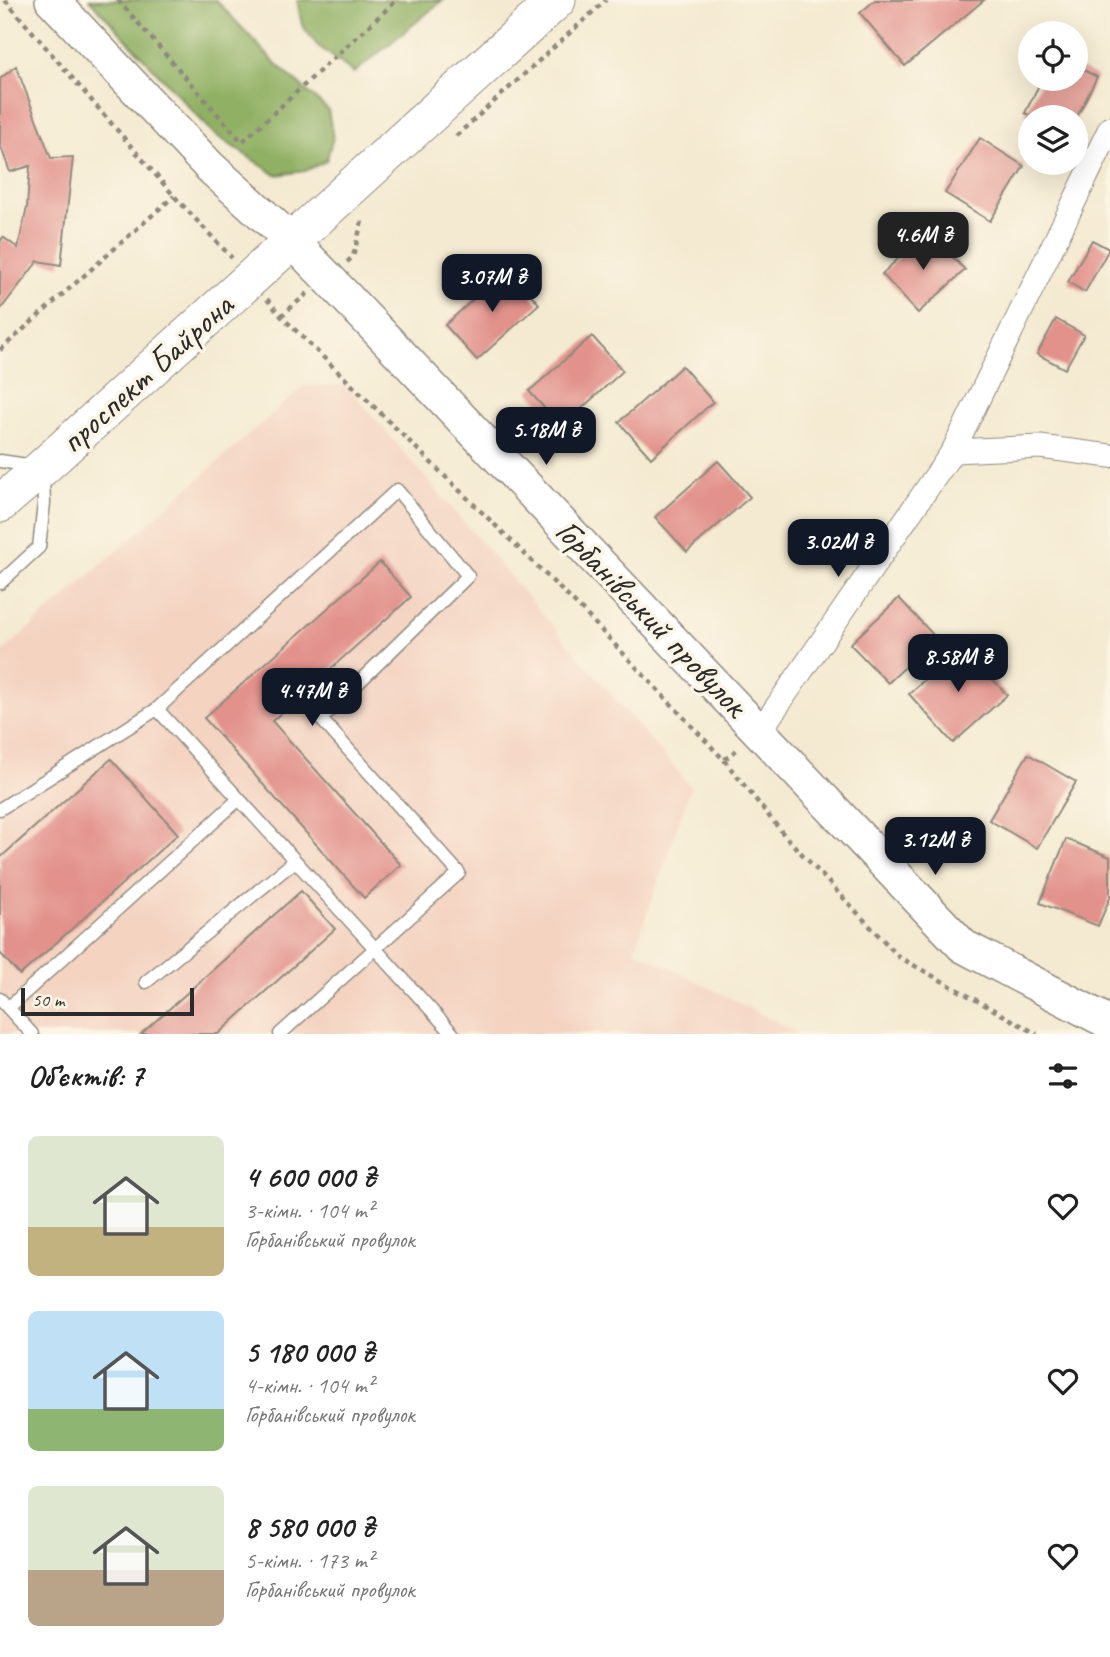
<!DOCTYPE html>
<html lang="uk">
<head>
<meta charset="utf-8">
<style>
  :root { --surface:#fff; --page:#f6f6f6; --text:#222; --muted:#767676; --accent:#111827 }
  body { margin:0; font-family:Caveat,sans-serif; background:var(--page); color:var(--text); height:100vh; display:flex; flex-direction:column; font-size:26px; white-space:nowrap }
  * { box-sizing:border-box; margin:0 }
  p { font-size:23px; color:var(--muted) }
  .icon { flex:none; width:38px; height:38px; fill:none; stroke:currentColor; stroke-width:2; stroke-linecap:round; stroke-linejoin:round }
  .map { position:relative; height:1034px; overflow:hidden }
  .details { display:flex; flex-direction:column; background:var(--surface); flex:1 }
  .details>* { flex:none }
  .tools { position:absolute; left:1018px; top:21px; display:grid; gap:14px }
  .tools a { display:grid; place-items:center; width:70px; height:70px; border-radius:50%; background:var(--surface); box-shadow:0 7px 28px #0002; font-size:35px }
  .scale { position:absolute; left:21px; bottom:18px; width:173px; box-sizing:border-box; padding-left:7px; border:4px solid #2b2b2b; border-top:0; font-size:19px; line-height:24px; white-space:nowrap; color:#2b2b2b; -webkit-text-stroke:5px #fcf5e5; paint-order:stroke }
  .price { position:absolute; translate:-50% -60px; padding:0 16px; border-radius:14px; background:var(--accent); color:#fff; font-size:23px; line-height:46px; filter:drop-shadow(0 2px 4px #0008) }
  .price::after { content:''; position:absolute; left:50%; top:42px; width:21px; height:16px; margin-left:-10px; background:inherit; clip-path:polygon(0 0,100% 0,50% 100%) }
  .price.selected { background:#222; color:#fff }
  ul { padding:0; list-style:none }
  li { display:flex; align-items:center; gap:21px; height:175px; padding:0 28px }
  li span { display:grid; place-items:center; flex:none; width:196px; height:140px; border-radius:10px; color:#555 }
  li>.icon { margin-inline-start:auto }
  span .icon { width:84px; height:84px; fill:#fffc; stroke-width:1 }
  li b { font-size:30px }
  h2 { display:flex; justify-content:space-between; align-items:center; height:84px; padding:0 28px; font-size:30px }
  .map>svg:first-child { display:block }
  .built { fill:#f4d3c1 }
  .forest { fill:#90b063; stroke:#5e6e47; stroke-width:2 }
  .building { fill:#e2918b }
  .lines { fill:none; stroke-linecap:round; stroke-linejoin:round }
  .lane-casing { stroke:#908a7e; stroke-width:15 }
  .street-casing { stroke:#908a7e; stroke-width:25 }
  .secondary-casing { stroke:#908a7e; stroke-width:36 }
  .primary-casing { stroke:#908a7e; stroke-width:39 }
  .path { stroke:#908a7e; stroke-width:4.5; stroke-dasharray:5 5; stroke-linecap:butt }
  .lane { stroke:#fff; stroke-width:12 }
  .street { stroke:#fff; stroke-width:23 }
  .secondary { stroke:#fff; stroke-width:33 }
  .primary { stroke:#fff; stroke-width:37 }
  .labels { text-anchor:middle; stroke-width:7; stroke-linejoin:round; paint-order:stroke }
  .street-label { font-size:35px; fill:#2b2b2b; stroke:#fcf5e5 }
</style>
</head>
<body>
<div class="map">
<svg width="1110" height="1034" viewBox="0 0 1110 1034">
  <rect width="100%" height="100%" fill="#fcf5e5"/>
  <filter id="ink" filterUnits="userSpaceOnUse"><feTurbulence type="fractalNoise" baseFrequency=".0143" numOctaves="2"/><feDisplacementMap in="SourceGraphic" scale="14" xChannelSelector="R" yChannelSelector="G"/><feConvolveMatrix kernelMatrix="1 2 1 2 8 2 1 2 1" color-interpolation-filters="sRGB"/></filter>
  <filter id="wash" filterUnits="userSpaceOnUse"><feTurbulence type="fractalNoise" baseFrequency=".00686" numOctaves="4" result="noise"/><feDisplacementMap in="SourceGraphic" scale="28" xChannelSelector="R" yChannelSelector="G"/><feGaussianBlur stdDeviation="1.57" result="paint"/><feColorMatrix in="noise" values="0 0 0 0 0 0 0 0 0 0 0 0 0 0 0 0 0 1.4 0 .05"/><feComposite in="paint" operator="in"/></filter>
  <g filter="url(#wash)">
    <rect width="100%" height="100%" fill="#f4ead1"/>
    <!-- built -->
    <path class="built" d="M 346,385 L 691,787 L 635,950 L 800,1034 L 0,1034 L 0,654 L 304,386 Z"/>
    <!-- forest -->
    <path class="forest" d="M 90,0 L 216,0 L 274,62 L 328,110 L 333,138 L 326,161 L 305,171 L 276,175 L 214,134 Z
      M 297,0 L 443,0 L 354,73 L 317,45 L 302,25 Z"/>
    <g id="blocks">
      <!-- building -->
      <path class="building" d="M 875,0 L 984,0 L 905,66 L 860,13 Z
        M 16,66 L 51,158 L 73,157 L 61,265 L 38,261 L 0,310 L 0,242 L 3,237 L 18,248 L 27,207 L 30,166 L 10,172 L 0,144 L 0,79 Z
        M 1076,66 L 1097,77 L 1077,117 L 1034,117 L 1025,113 L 1042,79 L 1076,79 Z
        M 980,138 L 1024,166 L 990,221 L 945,193 Z
        M 928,230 L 965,270 L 918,313 L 882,274 Z
        M 1092,240 L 1109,249 L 1085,292 L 1068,282 Z
        M 508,268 L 539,304 L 477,360 L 445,325 Z
        M 1056,319 L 1084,335 L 1065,369 L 1037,354 Z
        M 592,336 L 623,371 L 561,427 L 529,391 Z
        M 682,366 L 713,402 L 651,458 L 619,422 Z
        M 718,461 L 750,497 L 687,552 L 655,517 Z
        M 380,562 L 411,597 L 272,721 L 401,865 L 364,898 L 204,718 Z
        M 899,598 L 936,638 L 888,683 L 850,644 Z
        M 962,645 L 1007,695 L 953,743 L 909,694 Z
        M 1028,754 L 1076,782 L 1037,848 L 989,820 Z
        M 111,759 L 178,834 L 20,975 L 0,953 L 0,858 Z
        M 1066,839 L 1110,857 L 1110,898 L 1098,926 L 1040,903 Z
        M 301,891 L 335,929 L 218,1034 L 141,1034 Z"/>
    </g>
  </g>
  <g filter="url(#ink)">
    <use href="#blocks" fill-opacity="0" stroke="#908a7e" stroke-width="2"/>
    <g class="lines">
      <!-- lane casing -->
      <g class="lane-casing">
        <path id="lane" d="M 0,461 L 34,466
          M 0,583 L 39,547 L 44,503 L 43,476
          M 157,709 L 397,490 L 468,576 L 321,719 L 459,873 L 280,1034
          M 0,809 L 157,709 L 453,1034
          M 146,982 L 295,861
          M 0,999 L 32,1034
          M 8,1008 L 239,799"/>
      </g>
      <!-- street casing -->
      <g class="street-casing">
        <path id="street" d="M 953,451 L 1040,447 L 1110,456
          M 760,731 L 953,451 L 1110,128"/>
      </g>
      <!-- secondary casing -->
      <g class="secondary-casing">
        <path id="secondary" d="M 52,0 L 210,167 L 292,241 L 327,277 L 963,946 L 1110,1023"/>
      </g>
      <!-- primary casing -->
      <g class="primary-casing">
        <path id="primary" d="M 0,504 L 43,467 L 557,0"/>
      </g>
      <!-- path -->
      <path class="path" d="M 5,0 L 174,196 L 232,258
        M 118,0 L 242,142 L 397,0
        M 456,136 L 606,0
        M 347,262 L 353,257 L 362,221 L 364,219
        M 267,299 L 281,316 L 583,611 L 724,760 L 738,749
        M 281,316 L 308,293
        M 0,350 L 174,196
        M 724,760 L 785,836 L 899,957 L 1037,1034"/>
      <!-- lane -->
      <use href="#lane" class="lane"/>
      <!-- street -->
      <use href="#street" class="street"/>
      <!-- secondary -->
      <use href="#secondary" class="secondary"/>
      <!-- primary -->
      <use href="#primary" class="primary"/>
    </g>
  </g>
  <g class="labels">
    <!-- street labels -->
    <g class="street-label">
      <text transform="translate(146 373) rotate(-42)" y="12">проспект Байрона</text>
      <text transform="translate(652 617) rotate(46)" y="12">Горбанівський провулок</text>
    </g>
  </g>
</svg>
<div class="tools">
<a><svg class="icon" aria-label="locate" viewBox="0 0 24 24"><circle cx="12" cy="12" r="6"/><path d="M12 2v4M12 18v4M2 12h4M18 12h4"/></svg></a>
<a><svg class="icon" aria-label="layers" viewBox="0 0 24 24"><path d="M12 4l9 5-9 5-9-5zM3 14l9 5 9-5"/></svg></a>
</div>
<div class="scale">50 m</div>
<b class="price selected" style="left:923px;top:272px">4.6M ₴</b>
<b class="price" style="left:492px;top:314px">3.07M ₴</b>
<b class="price" style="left:546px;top:467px">5.18M ₴</b>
<b class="price" style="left:838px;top:579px">3.02M ₴</b>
<b class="price" style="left:958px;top:694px">8.58M ₴</b>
<b class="price" style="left:312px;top:728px">4.47M ₴</b>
<b class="price" style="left:935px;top:877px">3.12M ₴</b>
</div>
<section class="details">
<h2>Об’єктів: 7<svg class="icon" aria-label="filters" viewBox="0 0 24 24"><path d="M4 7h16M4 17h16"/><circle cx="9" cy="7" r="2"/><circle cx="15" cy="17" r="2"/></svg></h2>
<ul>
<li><span style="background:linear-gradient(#dfe7d0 65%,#c2b280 0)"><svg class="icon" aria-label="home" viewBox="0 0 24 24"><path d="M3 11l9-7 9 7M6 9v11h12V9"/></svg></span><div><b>4 600 000 ₴</b><p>3-кімн. · 104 m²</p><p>Горбанівський провулок</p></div><svg class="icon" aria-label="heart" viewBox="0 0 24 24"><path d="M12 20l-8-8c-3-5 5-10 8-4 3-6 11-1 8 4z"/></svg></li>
<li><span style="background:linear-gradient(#bfe0f5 70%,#8fb573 0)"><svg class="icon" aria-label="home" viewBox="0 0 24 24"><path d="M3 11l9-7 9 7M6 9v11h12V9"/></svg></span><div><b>5 180 000 ₴</b><p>4-кімн. · 104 m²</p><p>Горбанівський провулок</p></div><svg class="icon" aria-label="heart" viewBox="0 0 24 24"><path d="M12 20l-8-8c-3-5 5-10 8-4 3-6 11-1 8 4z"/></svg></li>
<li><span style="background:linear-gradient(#dfe7d0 60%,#b9a48a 0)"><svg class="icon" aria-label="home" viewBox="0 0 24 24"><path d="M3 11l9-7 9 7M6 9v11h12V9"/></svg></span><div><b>8 580 000 ₴</b><p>5-кімн. · 173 m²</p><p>Горбанівський провулок</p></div><svg class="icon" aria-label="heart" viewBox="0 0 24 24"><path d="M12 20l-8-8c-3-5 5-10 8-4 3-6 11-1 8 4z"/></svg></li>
</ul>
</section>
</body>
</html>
